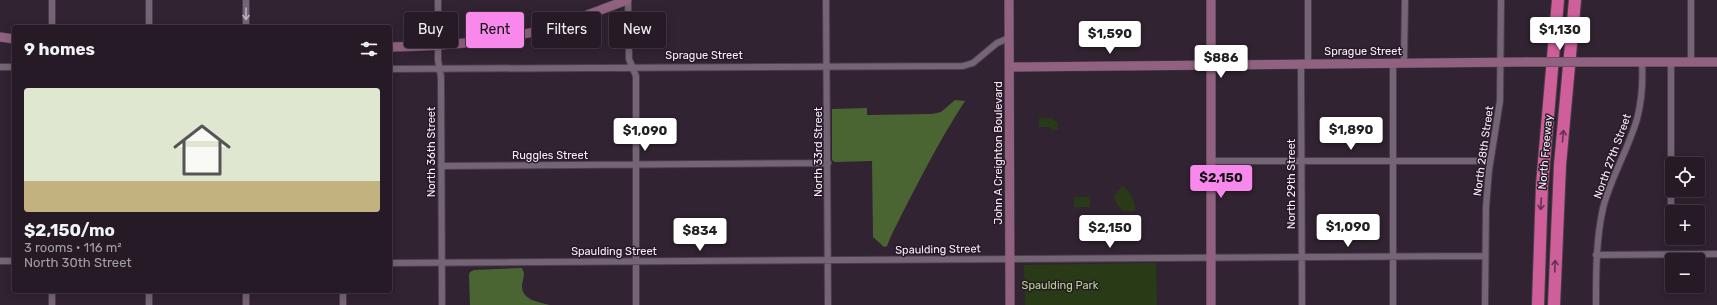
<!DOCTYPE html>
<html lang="en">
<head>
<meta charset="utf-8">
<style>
  :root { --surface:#251a25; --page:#2d232d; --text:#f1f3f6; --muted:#a3a1a7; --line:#423842; --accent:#f888eb }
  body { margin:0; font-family:Rubik,sans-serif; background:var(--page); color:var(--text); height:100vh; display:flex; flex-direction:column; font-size:15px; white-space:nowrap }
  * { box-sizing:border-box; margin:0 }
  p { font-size:13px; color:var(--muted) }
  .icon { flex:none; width:22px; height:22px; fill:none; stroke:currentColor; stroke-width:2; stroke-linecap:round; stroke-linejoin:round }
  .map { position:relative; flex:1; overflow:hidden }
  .details { position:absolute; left:12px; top:25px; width:380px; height:268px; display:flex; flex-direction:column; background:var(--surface); border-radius:4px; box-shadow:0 2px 10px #0003,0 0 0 1px var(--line) }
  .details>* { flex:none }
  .guide { position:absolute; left:404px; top:12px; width:380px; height:36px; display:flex; gap:8px }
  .buttons { position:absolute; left:1665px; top:157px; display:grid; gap:8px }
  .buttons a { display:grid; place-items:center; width:40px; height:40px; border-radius:4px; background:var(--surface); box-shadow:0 2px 10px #0003,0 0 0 1px var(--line); font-size:20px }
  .price { position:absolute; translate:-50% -34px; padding:0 9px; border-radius:4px; background:#fff; color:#222; font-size:13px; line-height:26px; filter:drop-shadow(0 1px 2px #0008) }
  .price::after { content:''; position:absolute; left:50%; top:24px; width:12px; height:9px; margin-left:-6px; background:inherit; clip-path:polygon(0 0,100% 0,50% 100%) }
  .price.selected { background:var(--accent); color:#111 }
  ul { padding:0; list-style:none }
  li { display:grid; align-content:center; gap:8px; height:212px; padding:0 12px }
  li span { display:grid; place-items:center; height:124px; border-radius:4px; color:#555 }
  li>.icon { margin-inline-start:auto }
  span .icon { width:72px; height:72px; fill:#fffc; stroke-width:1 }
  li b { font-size:17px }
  h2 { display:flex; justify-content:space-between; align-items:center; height:48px; padding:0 12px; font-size:17px }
  .pill { padding:0 14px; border-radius:4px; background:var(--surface); box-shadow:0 2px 10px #0003,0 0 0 1px var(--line); font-size:14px; line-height:36px }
  .pill.selected { background:var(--accent); color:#111 }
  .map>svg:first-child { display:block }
  .green { fill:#293b16 }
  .forest { fill:#4b6532 }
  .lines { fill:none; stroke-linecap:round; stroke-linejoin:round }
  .street-casing { stroke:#4a3e4a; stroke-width:8 }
  .secondary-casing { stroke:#4a3e4a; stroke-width:10 }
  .highway-casing { stroke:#4a3e4a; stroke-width:14 }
  .street { stroke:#756475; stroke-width:6 }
  .secondary { stroke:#906280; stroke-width:9 }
  .highway { stroke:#cf5f9a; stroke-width:12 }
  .secondary-bridge-casing { stroke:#4a3e4a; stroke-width:10; stroke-linecap:butt }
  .secondary-bridge { stroke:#906280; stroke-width:9 }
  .oneway { stroke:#bdb0bd }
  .oneway2 { stroke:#62324f }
  .labels { text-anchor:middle; stroke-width:3; stroke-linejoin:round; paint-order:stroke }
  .street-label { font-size:11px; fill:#f8eef8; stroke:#271927 }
  .park-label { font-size:11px; fill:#b0da8b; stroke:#271927 }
</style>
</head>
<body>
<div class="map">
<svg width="1717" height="305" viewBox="0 0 1717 305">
  <rect width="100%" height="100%" fill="#312331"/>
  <!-- green -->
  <path class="green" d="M 1039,118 L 1052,118 L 1058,123 L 1058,130 L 1051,130 L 1051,127 L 1039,127 Z
    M 1122,186 C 1132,193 1135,199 1135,211 L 1124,211 L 1118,206 L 1114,196 Z
    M 1074,197 L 1090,197 L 1090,207 L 1074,207 Z
    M 1156,263 L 1157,305 L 1025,305 L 1024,265 Z"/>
  <!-- forest -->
  <path class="forest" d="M 955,100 L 965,101 C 937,144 914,190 891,236 L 887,246 L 884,247 L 873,237 L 872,161 L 835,162 L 832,160 L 832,109 L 867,108 L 867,115 L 932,114 L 941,112 Z
    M 522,268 L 524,273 C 524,278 522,282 522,286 C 522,300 538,302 550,305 L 470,305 L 469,275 L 470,272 L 474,270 Z"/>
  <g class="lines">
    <!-- street casing -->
    <g class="street-casing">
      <path id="street" d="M 52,0 L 52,27
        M 149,0 L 149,27
        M 246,0 L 246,27
        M 438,0 L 438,60 L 441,77 L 442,305
        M 628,0 L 629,59 L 636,76 L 636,305
        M 826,0 L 828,305
        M 1404,62 L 1405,0
        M 1691,62 L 1691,0
        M 1301,63 L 1302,305
        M 1308,63 L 1308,0
        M 1393,63 L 1393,305
        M 0,67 L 14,67
        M 390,69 L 963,66 L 973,63 L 997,43 L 1009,38
        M 1211,161 L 1490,161
        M 441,166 L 828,163
        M 1671,207 L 1671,62
        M 1596,255 L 1717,254
        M 0,261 L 14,261
        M 390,263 L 1485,256
        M 52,291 L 52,305
        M 149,291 L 149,305
        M 246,291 L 246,305
        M 343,291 L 343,305
        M 1485,305 L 1486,207 L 1489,170 L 1500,101 L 1501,0
        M 1596,305 C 1596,272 1596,240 1603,208 C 1611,177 1628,150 1637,119 C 1642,100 1643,81 1642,62"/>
    </g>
    <!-- secondary casing -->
    <g class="secondary-casing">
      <path id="secondary" d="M 1009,0 L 1010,305
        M 1211,0 L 1211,305
        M 0,37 L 14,39
        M 390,47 C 445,46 500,42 553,27 C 578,19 603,9 627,0
        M 1593,62 L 1717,62
        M 1010,67 L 1527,62"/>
    </g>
    <!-- highway casing -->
    <g class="highway-casing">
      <path id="highway" d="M 1538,305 L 1542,185 L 1558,0
        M 1554,305 L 1560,165 L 1575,0"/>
    </g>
    <!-- street -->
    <use href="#street" class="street"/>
    <!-- secondary -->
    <use href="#secondary" class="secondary"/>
    <!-- highway -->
    <use href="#highway" class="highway"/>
    <!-- secondary-bridge casing -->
    <g class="secondary-bridge-casing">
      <path id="secondary-bridge" d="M 1527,62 L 1593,62"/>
    </g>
    <!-- secondary-bridge -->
    <use href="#secondary-bridge" class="secondary-bridge"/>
  </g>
  <!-- one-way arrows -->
  <defs><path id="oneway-shaft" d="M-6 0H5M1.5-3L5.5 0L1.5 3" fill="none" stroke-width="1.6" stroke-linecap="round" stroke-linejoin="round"/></defs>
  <use class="oneway" href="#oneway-shaft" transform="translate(246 14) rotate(90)"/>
  <g class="oneway2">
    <use href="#oneway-shaft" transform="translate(1563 136) rotate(-85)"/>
    <use href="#oneway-shaft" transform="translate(1541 204) rotate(93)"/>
    <use href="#oneway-shaft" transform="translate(1555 266) rotate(-88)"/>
  </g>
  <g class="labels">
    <!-- street labels -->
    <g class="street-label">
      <text x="1363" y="55">Sprague Street</text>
      <text x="704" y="59">Sprague Street</text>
      <text transform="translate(1483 151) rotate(-82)" y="4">North 28th Street</text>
      <text transform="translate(431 152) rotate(-90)" y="4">North 36th Street</text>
      <text transform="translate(818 152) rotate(-90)" y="4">North 33rd Street</text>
      <text transform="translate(1545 152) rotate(-85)" y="4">North Freeway</text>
      <text transform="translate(998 153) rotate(-90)" y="4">John A Creighton Boulevard</text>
      <text x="550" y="159">Ruggles Street</text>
      <text transform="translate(1612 156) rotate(-70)" y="4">North 27th Street</text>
      <text transform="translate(1291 184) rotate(-90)" y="4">North 29th Street</text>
      <text transform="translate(938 249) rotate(-1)" y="4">Spaulding Street</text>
      <text x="614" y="255">Spaulding Street</text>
    </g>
    <!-- park labels -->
    <g class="park-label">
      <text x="1060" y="289">Spaulding Park</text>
    </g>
  </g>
</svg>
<div class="buttons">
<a><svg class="icon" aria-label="locate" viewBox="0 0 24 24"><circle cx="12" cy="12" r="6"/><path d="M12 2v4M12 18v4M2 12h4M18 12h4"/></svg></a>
<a>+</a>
<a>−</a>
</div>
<b class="price" style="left:1560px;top:51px">$1,130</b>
<b class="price" style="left:1110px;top:55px">$1,590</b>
<b class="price" style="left:1221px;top:79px">$886</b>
<b class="price" style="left:1351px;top:151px">$1,890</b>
<b class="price" style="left:645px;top:152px">$1,090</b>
<b class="price selected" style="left:1221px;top:199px">$2,150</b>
<b class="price" style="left:1348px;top:248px">$1,090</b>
<b class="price" style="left:1110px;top:249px">$2,150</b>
<b class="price" style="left:700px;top:252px">$834</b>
<div class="guide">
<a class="pill">Buy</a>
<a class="pill selected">Rent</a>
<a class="pill">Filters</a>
<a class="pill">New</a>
</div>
<section class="details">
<h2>9 homes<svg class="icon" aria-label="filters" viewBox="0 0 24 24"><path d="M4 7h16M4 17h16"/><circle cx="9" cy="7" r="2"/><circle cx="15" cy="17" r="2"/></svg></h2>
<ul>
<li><span style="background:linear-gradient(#dfe7d0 75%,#c2b280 0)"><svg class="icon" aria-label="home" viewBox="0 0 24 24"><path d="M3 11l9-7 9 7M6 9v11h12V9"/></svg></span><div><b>$2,150/mo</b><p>3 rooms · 116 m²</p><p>North 30th Street</p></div></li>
</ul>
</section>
</div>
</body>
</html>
